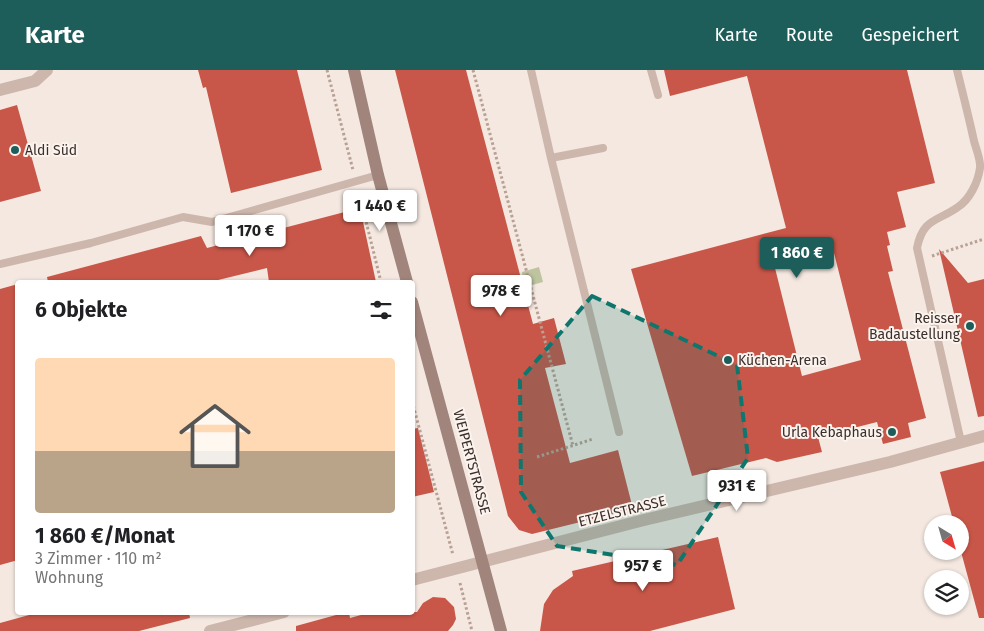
<!DOCTYPE html>
<html lang="de">
<head>
<meta charset="utf-8">
<style>
  :root { --surface:#fff; --page:#f2f2f2; --text:#202124; --muted:#757577; --accent:#1e5e5a }
  body { margin:0; font-family:"Fira Sans",sans-serif; background:var(--page); color:var(--text); height:100vh; display:flex; flex-direction:column; font-size:19px; white-space:nowrap }
  * { box-sizing:border-box; margin:0 }
  p { font-size:16px; color:var(--muted) }
  .icon { flex:none; width:28px; height:28px; fill:none; stroke:currentColor; stroke-width:2; stroke-linecap:round; stroke-linejoin:round }
  .map { position:relative; flex:1; overflow:hidden }
  .sheet { position:absolute; left:15px; top:210px; width:400px; height:335px; display:flex; flex-direction:column; background:var(--surface); border-radius:5px; box-shadow:0 1px 4px #0004 }
  .sheet>* { flex:none }
  .needle { width:32px; rotate:143deg }
  .buttons { position:absolute; left:924px; top:445px; display:grid; gap:10px }
  .buttons a { display:grid; place-items:center; width:45px; height:45px; border-radius:50%; background:var(--surface); box-shadow:0 1px 4px #0004; font-size:25px }
  .price { position:absolute; translate:-50% -42px; padding:0 11px; border-radius:5px; background:#fff; color:#222; font-size:16px; line-height:32px; filter:drop-shadow(0 1px 2px #0008) }
  .price::after { content:''; position:absolute; left:50%; top:30px; width:15px; height:11px; margin-left:-8px; background:inherit; clip-path:polygon(0 0,100% 0,50% 100%) }
  .price.active { background:var(--accent); color:#fff }
  ul { padding:0; list-style:none }
  li { display:grid; align-content:center; gap:10px; height:265px; padding:0 20px }
  li span { display:grid; place-items:center; height:155px; border-radius:5px; color:#555 }
  li>.icon { margin-inline-start:auto }
  span .icon { width:90px; height:90px; fill:#fffc; stroke-width:1 }
  li b { font-size:21px }
  h2 { display:flex; justify-content:space-between; align-items:center; height:60px; padding:0 20px; font-size:21px }
  header { display:flex; align-items:center; gap:30px; box-sizing:border-box; height:70px; padding:0 25px; background:var(--accent); color:#fff }
  header strong { font-size:24px }
  nav { display:flex; gap:28px; margin-inline-start:auto; font-size:18px }
  .map>svg:first-child { display:block }
  .green { fill:#bdc49f }
  .building { fill:#c95749; fill-rule:evenodd }
  .lines { fill:none; stroke-linecap:round; stroke-linejoin:round }
  .path { stroke:#b9a095; stroke-width:3; stroke-dasharray:2.5 2.5; stroke-linecap:butt }
  .lane { stroke:#cdb6ab; stroke-width:8 }
  .street { stroke:#cdb6ab; stroke-width:12 }
  .secondary { stroke:#a1857c; stroke-width:12 }
  .marked { fill:#0f766e; fill-opacity:0.2; stroke:#0f766e; stroke-width:4; stroke-dasharray:10 6; stroke-linejoin:round }
  .poi-dot { fill:#1e5e5a; stroke:#fbf3ed; stroke-width:2 }
  .labels { text-anchor:middle; stroke-width:4; stroke-linejoin:round; paint-order:stroke }
  .poi-label { font-size:14px; fill:#3b2e2b; stroke:#fbf3ed; text-anchor:start }
  .street-label { font-size:14px; fill:#3b2e2b; stroke:#fbf3ed }
</style>
</head>
<body>
<header>
<strong>Karte</strong>
<nav><a>Karte</a><a>Route</a><a>Gespeichert</a></nav>
</header>
<div class="map">
<svg width="984" height="561" viewBox="0 0 984 561">
  <rect width="100%" height="100%" fill="#f4e8e0"/>
  <!-- green -->
  <path class="green" d="M 539,197 L 543,212 L 525,217 L 522,202 Z"/>
  <!-- building -->
  <path class="building" d="M 198,0 L 297,0 L 322,100 L 231,123 L 206,17 L 203,18 Z
    M 395,0 L 466,0 L 533,254 L 554,248 L 566,294 L 545,298 L 570,393 L 618,380 L 633,439 L 532,464 L 519,460 L 508,446 Z
    M 664,0 L 907,0 L 935,113 L 897,122 L 906,157 L 887,162 L 890,175 L 887,176 L 893,201 L 888,202 L 926,348 L 908,353 L 911,367 L 883,374 L 877,352 L 818,367 L 822,382 L 777,392 L 766,388 L 692,406 L 631,199 L 786,158 L 747,6 L 670,26 ZM 832,175 L 861,290 L 802,306 L 773,190 Z
    M 17,35 L 41,121 L 0,132 L 0,40 Z
    M 360,138 L 376,212 L 269,212 L 267,198 L 210,212 L 48,212 L 47,207 L 201,166 L 207,178 Z
    M 939,179 L 968,213 L 984,209 L 984,346 L 978,347 Z
    M 18,214 L 18,490 L 0,495 L 0,219 Z
    M 418,358 L 434,422 L 412,427 L 412,359 Z
    M 984,391 L 984,548 L 979,548 L 960,478 L 960,454 L 954,454 L 940,402 Z
    M 718,467 L 735,539 L 650,561 L 540,561 L 544,534 L 553,520 L 573,506 L 572,501 Z
    M 433,527 L 445,528 L 454,537 L 456,549 L 453,555 L 448,561 L 296,561 L 296,556 L 347,542 L 349,542 L 350,548 L 372,542 L 417,542 L 423,533 Z
    M 40,542 L 189,542 L 190,548 L 139,561 L 0,561 L 0,553 Z"/>
  <g class="lines">
    <!-- path -->
    <path class="path" d="M 327,0 L 353,100
      M 473,0 L 573,376
      M 359,123 L 381,212
      M 932,186 L 984,169
      M 412,331 L 453,485
      M 537,387 L 593,369
      M 460,513 L 472,561"/>
    <!-- lane -->
    <path class="lane" d="M 531,0 L 551,88
      M 651,0 L 658,25
      M 957,0 C 963,24 969,48 974,71 C 976,79 981,90 980,98 C 978,112 970,129 958,137 C 937,152 923,148 917,178 L 961,372
      M 603,78 L 551,88 L 619,362
      M 0,194 L 91,173 L 183,147 L 212,152 L 378,105"/>
    <!-- street -->
    <path class="street" d="M 0,20 L 35,11 L 47,0
      M 412,510 L 644,450 L 890,392 L 984,366
      M 210,561 L 284,542"/>
    <!-- secondary -->
    <path class="secondary" d="M 354,0 L 378,105 L 407,212
      M 412,232 L 501,561"/>
  </g>
  <!-- marked area -->
  <path class="marked" d="M 592,226 L 737,295 L 748,388 L 677,495 L 557,476 L 521,422 L 520,310 Z"/>
  <!-- markers -->
  <g class="poi-dot">
    <circle cx="15" cy="80" r="5"/>
    <circle cx="970" cy="256" r="5"/>
    <circle cx="728" cy="290" r="5"/>
    <circle cx="892" cy="362" r="5"/>
  </g>
  <g class="labels">
    <!-- poi labels -->
    <g class="poi-label">
      <text x="25" y="85">Aldi Süd</text>
      <text x="960" y="253" text-anchor="end">Reisser<tspan x="960" dy="16">Badaustellung</tspan></text>
      <text x="738" y="295">Küchen-Arena</text>
      <text x="882" y="367" text-anchor="end">Urla Kebaphaus</text>
    </g>
    <!-- street labels -->
    <g class="street-label">
      <text transform="translate(472 392) rotate(75)" y="5">WEIPERTSTRASSE</text>
      <text transform="translate(622 441) rotate(-14)" y="5">ETZELSTRASSE</text>
    </g>
  </g>
</svg>
<div class="buttons">
<a><svg class="needle" viewBox="-14 -14 28 28"><path d="M0-13l5 13h-10z" fill="#e53935"/><path d="M0 13l5-13h-10z" fill="#757577"/></svg></a>
<a><svg class="icon" aria-label="layers" viewBox="0 0 24 24"><path d="M12 4l9 5-9 5-9-5zM3 14l9 5 9-5"/></svg></a>
</div>
<b class="price" style="left:380px;top:162px">1 440 €</b>
<b class="price" style="left:250px;top:187px">1 170 €</b>
<b class="price active" style="left:797px;top:209px">1 860 €</b>
<b class="price" style="left:501px;top:247px">978 €</b>
<b class="price" style="left:737px;top:442px">931 €</b>
<b class="price" style="left:643px;top:522px">957 €</b>
<section class="sheet">
<h2>6 Objekte<svg class="icon" aria-label="filters" viewBox="0 0 24 24"><path d="M4 7h16M4 17h16"/><circle cx="9" cy="7" r="2"/><circle cx="15" cy="17" r="2"/></svg></h2>
<ul>
<li><span style="background:linear-gradient(#ffd9b3 60%,#b9a48a 0)"><svg class="icon" aria-label="home" viewBox="0 0 24 24"><path d="M3 11l9-7 9 7M6 9v11h12V9"/></svg></span><div><b>1 860 €/Monat</b><p>3 Zimmer · 110 m²</p><p>Wohnung</p></div></li>
</ul>
</section>
</div>
</body>
</html>
